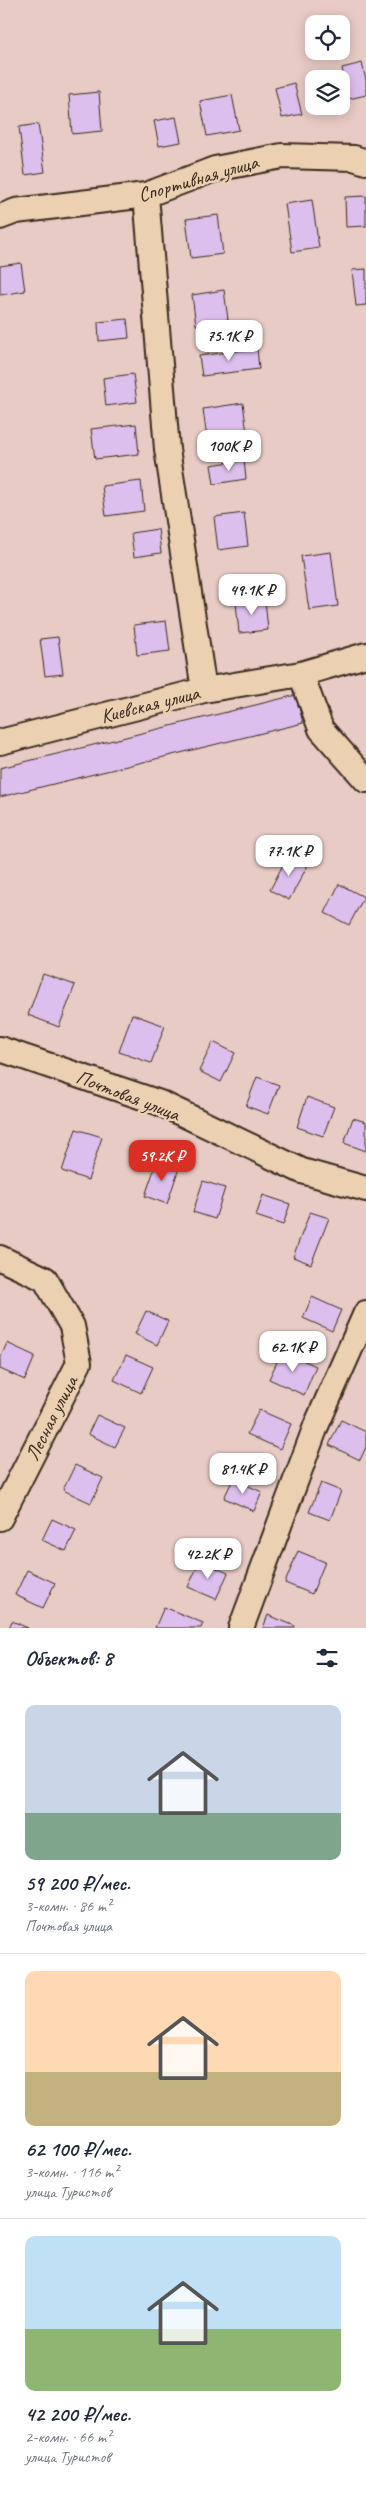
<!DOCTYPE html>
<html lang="ru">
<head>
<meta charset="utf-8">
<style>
  :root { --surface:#fff; --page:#f2f2f3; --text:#1f2937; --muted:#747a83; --line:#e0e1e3; --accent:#d93025 }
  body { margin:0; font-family:Caveat,sans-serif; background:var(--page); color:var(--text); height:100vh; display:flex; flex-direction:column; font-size:19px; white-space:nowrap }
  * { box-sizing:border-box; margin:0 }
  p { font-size:16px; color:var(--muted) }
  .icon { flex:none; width:28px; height:28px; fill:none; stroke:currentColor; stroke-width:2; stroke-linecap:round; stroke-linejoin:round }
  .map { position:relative; height:1628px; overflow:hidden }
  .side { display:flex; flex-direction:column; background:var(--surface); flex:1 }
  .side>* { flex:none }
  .tools { position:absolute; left:305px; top:15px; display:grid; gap:10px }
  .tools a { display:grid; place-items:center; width:45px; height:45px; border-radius:10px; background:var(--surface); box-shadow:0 2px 12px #0003; font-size:25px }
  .price { position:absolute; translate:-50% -42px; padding:0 11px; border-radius:10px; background:#fff; color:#222; font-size:16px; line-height:32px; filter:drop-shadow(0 1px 2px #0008) }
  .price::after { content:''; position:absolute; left:50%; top:30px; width:15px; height:11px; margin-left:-8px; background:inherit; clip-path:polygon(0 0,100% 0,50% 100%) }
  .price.on { background:var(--accent); color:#fff }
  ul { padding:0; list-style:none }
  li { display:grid; align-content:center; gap:10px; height:265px; padding:0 25px }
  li+li { border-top:1px solid var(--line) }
  li span { display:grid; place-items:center; height:155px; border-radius:10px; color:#555 }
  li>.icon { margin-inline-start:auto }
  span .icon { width:90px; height:90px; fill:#fffc; stroke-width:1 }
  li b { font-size:21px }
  h2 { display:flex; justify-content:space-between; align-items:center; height:60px; padding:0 25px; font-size:21px }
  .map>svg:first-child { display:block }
  .building { fill:#ddbfed; stroke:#3b2a1e }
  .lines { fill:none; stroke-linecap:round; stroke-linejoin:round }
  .minor-casing { stroke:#3b2a1e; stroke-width:28 }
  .minor { stroke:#ebd0b2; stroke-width:24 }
  .labels { text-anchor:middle; stroke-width:5; stroke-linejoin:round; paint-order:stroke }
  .street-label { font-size:20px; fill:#3b2a1e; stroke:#ebd0b2 }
</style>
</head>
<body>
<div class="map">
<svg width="366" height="1628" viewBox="0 0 366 1628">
  <rect width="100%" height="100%" fill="#e7cbc4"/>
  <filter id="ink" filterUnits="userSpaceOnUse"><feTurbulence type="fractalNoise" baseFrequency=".02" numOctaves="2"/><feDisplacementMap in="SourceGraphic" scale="10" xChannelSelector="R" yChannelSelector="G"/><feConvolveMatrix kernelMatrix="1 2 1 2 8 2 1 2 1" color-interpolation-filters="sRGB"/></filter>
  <g filter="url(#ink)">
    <!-- building -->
    <path class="building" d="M 362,63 L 366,80 L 366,95 L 349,99 L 342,68 Z
      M 294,83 L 302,114 L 282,118 L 275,88 Z
      M 99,92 L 102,131 L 72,134 L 69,95 Z
      M 232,95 L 239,130 L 207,136 L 200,101 Z
      M 176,117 L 181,142 L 159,146 L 154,121 Z
      M 38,124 L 45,172 L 25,175 L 19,127 Z
      M 366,196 L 366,226 L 346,227 L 345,197 Z
      M 312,200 L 319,248 L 292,252 L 285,204 Z
      M 218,215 L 223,254 L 191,258 L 186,219 Z
      M 21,263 L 25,291 L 0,295 L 0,266 Z
      M 366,269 L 366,305 L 356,306 L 352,270 Z
      M 224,290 L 228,320 L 196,325 L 192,295 Z
      M 127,319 L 129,338 L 99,341 L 98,322 Z
      M 257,348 L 259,369 L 202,376 L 199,356 Z
      M 133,374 L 137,402 L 106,406 L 103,378 Z
      M 243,403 L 247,433 L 207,439 L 203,409 Z
      M 136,424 L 139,454 L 95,459 L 91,429 Z
      M 244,460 L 246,479 L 214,484 L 211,465 Z
      M 141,481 L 144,511 L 106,516 L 102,486 Z
      M 244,513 L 248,546 L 218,550 L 214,517 Z
      M 158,529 L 161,553 L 134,557 L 131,533 Z
      M 331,552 L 338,606 L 309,610 L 301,556 Z
      M 265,600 L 268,630 L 239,633 L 236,603 Z
      M 166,621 L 170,651 L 137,655 L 134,625 Z
      M 58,637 L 63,674 L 45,676 L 40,639 Z
      M 296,695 L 303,723 L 0,797 L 0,768 Z
      M 288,855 L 308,865 L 289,900 L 270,890 Z
      M 339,884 L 364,897 L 349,925 L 325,913 Z
      M 43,974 L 75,985 L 59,1027 L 28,1015 Z
      M 132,1014 L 165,1026 L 151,1063 L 119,1052 Z
      M 213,1042 L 235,1053 L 221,1082 L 199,1071 Z
      M 257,1077 L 279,1085 L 268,1114 L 246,1106 Z
      M 307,1097 L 334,1107 L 323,1136 L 297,1127 Z
      M 353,1118 L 366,1122 L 366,1151 L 344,1143 Z
      M 76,1129 L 102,1137 L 88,1180 L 62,1171 Z
      M 157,1161 L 179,1168 L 167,1204 L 145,1196 Z
      M 203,1181 L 225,1188 L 215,1219 L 193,1212 Z
      M 263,1195 L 290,1204 L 283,1225 L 256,1216 Z
      M 310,1212 L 329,1218 L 311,1264 L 293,1257 Z
      M 312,1297 L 341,1310 L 332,1331 L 303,1318 Z
      M 146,1311 L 168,1321 L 157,1345 L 135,1334 Z
      M 7,1343 L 35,1356 L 25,1380 L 0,1369 L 0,1359 Z
      M 282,1351 L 316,1366 L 304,1395 L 269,1379 Z
      M 126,1355 L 153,1367 L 141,1393 L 114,1380 Z
      M 259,1410 L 291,1424 L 280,1449 L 247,1434 Z
      M 97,1415 L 125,1428 L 115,1447 L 88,1434 Z
      M 341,1420 L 366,1432 L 366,1447 L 360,1460 L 329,1445 Z
      M 75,1465 L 103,1478 L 91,1503 L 63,1490 Z
      M 233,1479 L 262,1492 L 254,1511 L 224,1498 Z
      M 321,1483 L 341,1491 L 330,1520 L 309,1512 Z
      M 52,1519 L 76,1530 L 66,1551 L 42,1540 Z
      M 298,1551 L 325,1562 L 312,1594 L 285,1583 Z
      M 200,1561 L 228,1573 L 216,1599 L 188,1587 Z
      M 27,1570 L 55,1583 L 43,1608 L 15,1595 Z
      M 164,1607 L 203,1623 L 201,1628 L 155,1628 Z
      M 268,1615 L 295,1626 L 294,1628 L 263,1628 Z
      M 12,1621 L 28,1628 L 9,1628 Z"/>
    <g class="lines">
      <!-- minor casing -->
      <g class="minor-casing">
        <path id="minor" d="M 146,195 L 167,449 L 204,690
          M 0,217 L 16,211 L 146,195 L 215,169 L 282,156 L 354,158 L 366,162
          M 301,674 L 321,729 L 366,780
          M 0,742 L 204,690 L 301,674 L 366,655
          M 0,1049 L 160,1103 L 302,1171 L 366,1189
          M 0,1258 L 45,1279 L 72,1326 L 79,1363 L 0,1518
          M 241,1628 L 316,1426 L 366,1313"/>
      </g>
      <!-- minor -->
      <use href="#minor" class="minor"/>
    </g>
  </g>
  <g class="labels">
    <!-- street labels -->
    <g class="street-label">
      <text transform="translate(198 178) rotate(-16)" y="7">Спортивная улица</text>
      <text transform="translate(150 704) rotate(-14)" y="7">Киевская улица</text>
      <text transform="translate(128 1095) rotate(21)" y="7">Почтовая улица</text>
      <text transform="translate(51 1418) rotate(-63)" y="7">Лесная улица</text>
    </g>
  </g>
</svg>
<div class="tools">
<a><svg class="icon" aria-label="locate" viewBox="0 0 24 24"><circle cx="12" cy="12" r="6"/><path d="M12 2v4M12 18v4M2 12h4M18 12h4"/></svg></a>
<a><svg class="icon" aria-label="layers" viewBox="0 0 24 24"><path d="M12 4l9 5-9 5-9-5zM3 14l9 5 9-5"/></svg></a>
</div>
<b class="price" style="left:229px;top:362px">75.1K ₽</b>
<b class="price" style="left:229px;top:472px">100K ₽</b>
<b class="price" style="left:252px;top:616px">49.1K ₽</b>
<b class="price" style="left:289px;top:877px">77.1K ₽</b>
<b class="price on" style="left:162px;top:1182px">59.2K ₽</b>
<b class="price" style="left:293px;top:1373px">62.1K ₽</b>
<b class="price" style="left:243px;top:1495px">81.4K ₽</b>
<b class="price" style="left:208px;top:1580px">42.2K ₽</b>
</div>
<section class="side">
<h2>Объектов: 8<svg class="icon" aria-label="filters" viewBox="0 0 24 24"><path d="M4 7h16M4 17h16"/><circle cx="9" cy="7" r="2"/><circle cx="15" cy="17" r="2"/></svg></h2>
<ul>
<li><span style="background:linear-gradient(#c9d6e8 70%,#7fa58c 0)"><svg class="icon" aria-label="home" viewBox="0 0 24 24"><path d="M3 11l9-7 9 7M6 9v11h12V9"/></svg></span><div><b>59 200 ₽/мес.</b><p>3-комн. · 86 m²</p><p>Почтовая улица</p></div></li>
<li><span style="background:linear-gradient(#ffd9b3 65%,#c2b280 0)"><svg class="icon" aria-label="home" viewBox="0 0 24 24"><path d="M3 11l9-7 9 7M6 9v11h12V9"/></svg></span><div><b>62 100 ₽/мес.</b><p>3-комн. · 116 m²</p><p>улица Туристов</p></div></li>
<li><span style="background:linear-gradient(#bfe0f5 60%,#8fb573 0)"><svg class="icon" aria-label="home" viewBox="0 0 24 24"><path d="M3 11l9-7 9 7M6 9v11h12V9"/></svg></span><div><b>42 200 ₽/мес.</b><p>2-комн. · 66 m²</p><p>улица Туристов</p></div></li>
</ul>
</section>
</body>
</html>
